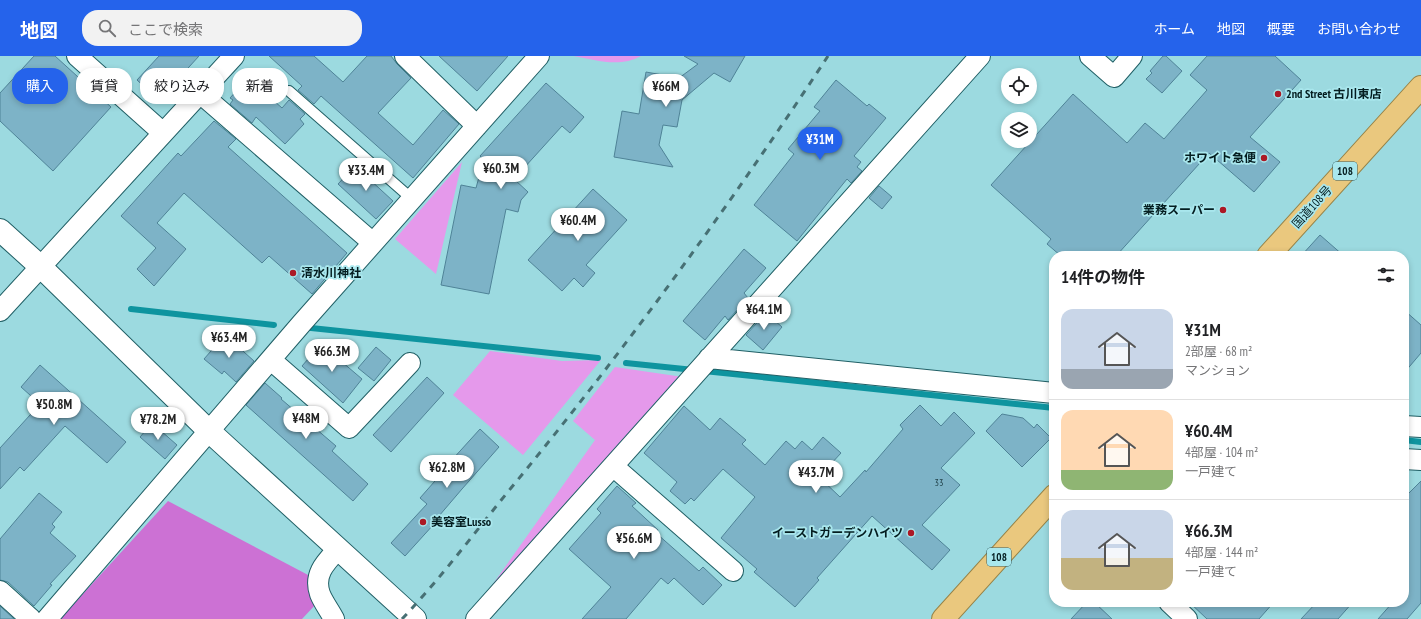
<!DOCTYPE html>
<html lang="ja">
<head>
<meta charset="utf-8">
<style>
  :root { --surface:#fff; --page:#f2f2f2; --text:#202124; --muted:#757577; --line:#e0e0e0; --accent:#2563eb }
  body { margin:0; font-family:"PT Sans Narrow","Noto Sans JP",sans-serif; background:var(--page); color:var(--text); height:100vh; display:flex; flex-direction:column; font-size:15px; white-space:nowrap }
  * { box-sizing:border-box; margin:0 }
  p { font-size:13px; color:var(--muted) }
  .icon { flex:none; width:22px; height:22px; fill:none; stroke:currentColor; stroke-width:2; stroke-linecap:round; stroke-linejoin:round }
  .map { position:relative; flex:1; overflow:hidden }
  .panel { position:absolute; left:1049px; top:195px; width:360px; height:356px; display:flex; flex-direction:column; background:var(--surface); border-radius:16px; box-shadow:0 2px 6px #0003 }
  .panel>* { flex:none }
  .hud { position:absolute; left:12px; top:12px; width:380px; height:36px; display:flex; gap:8px }
  .fabs { position:absolute; left:1001px; top:12px; display:grid; gap:8px }
  .fabs a { display:grid; place-items:center; width:36px; height:36px; border-radius:50%; background:var(--surface); box-shadow:0 2px 6px #0003; font-size:20px }
  .price { position:absolute; translate:-50% -34px; padding:0 9px; border-radius:14px; background:#fff; color:#222; font-size:13px; line-height:26px; filter:drop-shadow(0 1px 2px #0008) }
  .price::after { content:''; position:absolute; left:50%; top:24px; width:12px; height:9px; margin-left:-6px; background:inherit; clip-path:polygon(0 0,100% 0,50% 100%) }
  .price.on { background:var(--accent); color:#fff }
  ul { padding:0; list-style:none }
  li { display:flex; align-items:center; gap:12px; height:100px; padding:0 12px }
  li+li { border-top:1px solid var(--line) }
  li span { display:grid; place-items:center; flex:none; width:112px; height:80px; border-radius:12px; color:#555 }
  li>.icon { margin-inline-start:auto }
  span .icon { width:48px; height:48px; fill:#fffc; stroke-width:1 }
  li b { font-size:17px }
  h2 { display:flex; justify-content:space-between; align-items:center; height:48px; padding:0 12px; font-size:17px }
  .tag { padding:0 14px; border-radius:16px; background:var(--surface); box-shadow:0 2px 6px #0003; font-size:14px; line-height:36px }
  .tag.on { background:var(--accent); color:#fff }
  header { display:flex; align-items:center; gap:24px; box-sizing:border-box; height:56px; padding:0 20px; background:var(--accent); color:#fff }
  header strong { font-size:19px }
  nav { display:flex; gap:22px; margin-inline-start:auto; font-size:14px }
  .search { width:280px; height:36px; background:var(--page); display:flex; align-items:center; gap:10px; box-sizing:border-box; padding:0 14px; border-radius:16px; color:var(--muted); font-size:15px }
  .map>svg:first-child { display:block }
  .green { fill:#e599eb }
  .forest { fill:#cc71d4 }
  .lines { fill:none; stroke-linecap:round; stroke-linejoin:round }
  .stream { stroke:#0e949f; stroke-width:6 }
  .building { fill:#7db3c7; stroke:#4f8397 }
  .service-casing { stroke:#205f65; stroke-width:12 }
  .minor-casing { stroke:#205f65; stroke-width:22 }
  .tertiary-casing { stroke:#205f65; stroke-width:24 }
  .trunk-casing { stroke:#968348; stroke-width:24 }
  .service { stroke:#fff; stroke-width:10 }
  .minor { stroke:#fff; stroke-width:20 }
  .tertiary { stroke:#fff; stroke-width:22 }
  .trunk { stroke:#eac87e; stroke-width:22 }
  .rail { stroke:#477074; stroke-width:3; stroke-dasharray:7 7; stroke-linecap:butt }
  .poi-dot { fill:#ac1825; stroke:#a9e7ed; stroke-width:1.5 }
  .labels { text-anchor:middle; stroke-width:3.5; stroke-linejoin:round; paint-order:stroke }
  .number-label { font-size:10px; fill:#22424a }
  .shield { fill:#a9e7ed; stroke:#365a5e; stroke-width:1 }
  .shield-label { font-size:11px; font-weight:bold; fill:#041d20 }
  .poi-label { font-size:12px; font-weight:bold; fill:#041d20; stroke:#a9e7ed; text-anchor:start }
  .street-label { font-size:12px; fill:#041d20; stroke:#a9e7ed }
</style>
</head>
<body>
<header>
<strong>地図</strong>
<div class="search"><svg class="icon" aria-label="search" viewBox="0 0 24 24"><circle cx="10" cy="10" r="6"/><path d="M15 15l6 6"/></svg>ここで検索</div>
<nav><a>ホーム</a><a>地図</a><a>概要</a><a>お問い合わせ</a></nav>
</header>
<div class="map">
<svg width="1421" height="563" viewBox="0 0 1421 563">
  <rect width="100%" height="100%" fill="#9cdae0"/>
  <!-- green -->
  <path class="green" d="M 574,0 L 641,0 C 620,12 595,4 574,0 Z
    M 462,106 L 436,218 L 395,183 Z
    M 490,295 L 562,305 L 601,304 L 523,399 L 453,339 Z
    M 615,311 L 683,321 L 476,552 L 595,384 L 573,365 Z"/>
  <!-- forest -->
  <path class="forest" d="M 168,445 L 310,520 L 317,547 L 302,563 L 60,563 Z"/>
  <g class="lines">
    <!-- stream -->
    <path class="stream" d="M 131,253 L 274,269
      M 311,272 L 598,302
      M 626,307 L 694,314
      M 704,315 L 1054,352
      M 1404,384 L 1421,386"/>
  </g>
  <!-- building -->
  <path class="building" d="M 34,0 L 55,0 L 111,51 L 53,115 L 0,65 L 0,37 Z
    M 159,0 L 199,0 L 159,44 L 137,24 Z
    M 269,0 L 314,0 L 343,26 L 367,0 L 391,0 L 397,8 L 411,22 L 378,57 L 413,89 L 443,54 L 459,68 L 413,122 L 321,40 L 314,48 L 298,34 L 302,30 Z
    M 439,0 L 508,0 L 477,35 Z
    M 684,0 L 745,0 L 730,26 L 714,17 L 682,44 L 677,71 L 663,69 L 659,89 L 673,111 L 614,101 L 622,55 L 639,58 L 646,16 L 679,22 L 698,8 Z
    M 1163,0 L 1166,0 L 1182,15 L 1162,37 L 1146,23 L 1152,17 L 1150,15 Z
    M 1207,0 L 1275,0 L 1301,24 L 1250,81 L 1280,106 L 1254,136 L 1209,97 L 1116,200 L 1061,200 L 1047,188 L 1051,183 L 991,129 L 1073,38 L 1127,87 L 1145,67 L 1164,83 L 1207,34 L 1190,19 Z
    M 248,22 L 282,52 L 289,44 L 305,58 L 300,63 L 304,68 L 285,88 L 256,61 L 252,67 L 230,48 L 233,44 L 230,42 Z
    M 836,24 L 867,50 L 869,48 L 886,62 L 854,100 L 861,106 L 857,111 L 862,115 L 851,127 L 847,123 L 797,185 L 754,149 L 794,98 L 788,93 L 820,55 L 814,51 Z
    M 546,27 L 584,61 L 570,77 L 562,70 L 514,123 L 528,136 L 521,144 L 518,156 L 506,153 L 489,238 L 441,229 L 461,129 L 476,132 L 479,121 L 489,109 L 480,100 Z
    M 214,65 L 236,83 L 228,91 L 347,197 L 312,238 L 269,200 L 262,207 L 184,137 L 157,167 L 186,193 L 154,230 L 137,213 L 156,192 L 121,160 L 178,97 L 181,100 Z
    M 355,110 L 393,145 L 376,163 L 338,128 Z
    M 879,130 L 892,141 L 882,153 L 869,142 Z
    M 593,133 L 627,164 L 586,209 L 595,217 L 583,231 L 574,222 L 562,235 L 528,204 Z
    M 1320,179 L 1344,200 L 1301,200 Z
    M 744,193 L 766,212 L 744,237 L 748,242 L 728,264 L 725,260 L 705,284 L 683,265 Z
    M 1404,254 L 1421,269 L 1421,297 L 1404,317 Z
    M 766,257 L 782,271 L 763,294 L 746,279 Z
    M 225,279 L 254,305 L 236,326 L 224,315 L 222,318 L 204,303 Z
    M 321,288 L 362,323 L 343,347 L 302,310 Z
    M 376,291 L 391,304 L 374,325 L 358,312 Z
    M 40,309 L 126,386 L 107,407 L 65,370 L 24,415 L 20,411 L 0,433 L 0,392 L 40,348 L 21,331 Z
    M 427,321 L 444,337 L 391,396 L 373,379 Z
    M 265,327 L 282,342 L 281,343 L 336,390 L 332,395 L 368,428 L 353,445 L 246,349 Z
    M 920,349 L 941,370 L 954,356 L 975,377 L 941,412 L 960,429 L 922,469 L 950,494 L 932,514 L 872,460 L 817,522 L 819,524 L 795,551 L 754,516 L 757,513 L 721,482 L 755,441 L 723,413 L 694,445 L 691,442 L 685,448 L 670,435 L 677,426 L 644,397 L 684,350 L 710,374 L 720,362 L 746,384 L 742,388 L 765,409 L 786,385 L 795,393 L 802,385 L 812,394 L 823,381 L 841,397 L 819,421 L 840,441 L 865,414 L 866,416 L 903,373 L 900,369 Z
    M 1002,358 L 1023,362 L 1034,372 L 1037,368 L 1051,382 L 1022,411 L 986,375 Z
    M 152,367 L 177,389 L 165,403 L 140,381 Z
    M 480,373 L 499,391 L 462,433 L 433,467 L 434,468 L 405,500 L 391,487 L 427,448 L 420,442 L 442,417 L 441,416 Z
    M 1421,425 L 1421,547 L 1407,563 L 1378,563 L 1393,546 L 1404,546 L 1404,442 Z
    M 617,430 L 636,447 L 632,450 L 658,474 L 656,477 L 699,515 L 703,511 L 722,529 L 703,549 L 674,522 L 668,528 L 661,522 L 626,563 L 582,563 L 611,531 L 569,493 L 601,457 L 597,453 Z
    M 39,437 L 62,456 L 52,468 L 55,471 L 50,477 L 76,500 L 50,528 L 52,529 L 34,550 L 8,526 L 0,524 L 0,483 Z
    M 1087,546 L 1094,546 L 1112,563 L 1071,563 Z
    M 1189,546 L 1274,546 L 1259,563 L 1207,563 Z
    M 1317,546 L 1353,546 L 1338,563 L 1301,563 Z
    M 0,550 L 14,563 L 0,563 Z"/>
  <g class="lines">
    <!-- service casing -->
    <g class="service-casing">
      <path id="service" d="M 289,35 L 412,143"/>
    </g>
    <!-- minor casing -->
    <g class="minor-casing">
      <path id="minor" d="M 77,0 L 163,77
        M 405,0 L 477,70
        M 1090,0 L 1114,21 L 1132,0
        M 200,37 L 373,187
        M 0,255 L 234,0
        M 709,302 L 1054,337
        M 271,304 L 349,372 L 410,307
        M 1404,370 L 1421,371
        M 1404,403 L 1421,404
        M 613,410 L 733,515
        M 0,535 L 31,563
        M 1169,546 L 1187,563
        M 47,563 L 302,267 L 539,0
        M 334,563 C 330,555 323,546 320,538 C 313,518 326,506 338,493
        M 476,563 L 980,0"/>
    </g>
    <!-- tertiary casing -->
    <g class="tertiary-casing">
      <path id="tertiary" d="M 0,174 L 41,211 L 209,375 L 415,563"/>
    </g>
    <!-- trunk casing -->
    <g class="trunk-casing">
      <path id="trunk" d="M 1268,200 L 1421,31
        M 943,563 L 1054,440"/>
    </g>
    <!-- service -->
    <use href="#service" class="service"/>
    <!-- minor -->
    <use href="#minor" class="minor"/>
    <!-- tertiary -->
    <use href="#tertiary" class="tertiary"/>
    <!-- trunk -->
    <use href="#trunk" class="trunk"/>
    <!-- rail -->
    <path class="rail" d="M 402,563 C 441,522 475,476 511,432 C 625,294 730,149 828,0"/>
  </g>
  <!-- markers -->
  <g class="poi-dot">
    <circle cx="1278" cy="38" r="4"/>
    <circle cx="1264" cy="102" r="4"/>
    <circle cx="1223" cy="154" r="4"/>
    <circle cx="293" cy="217" r="4"/>
    <circle cx="423" cy="466" r="4"/>
    <circle cx="911" cy="477" r="4"/>
  </g>
  <g class="labels">
    <!-- number labels -->
    <g class="number-label">
      <text x="939" y="430">33</text>
    </g>
    <!-- shield labels -->
    <g class="shield">
      <rect x="1333" y="106" width="24" height="18" rx="3"/>
      <rect x="987" y="492" width="24" height="18" rx="3"/>
    </g>
    <g class="shield-label">
      <text x="1345" y="119">108</text>
      <text x="999" y="505">108</text>
    </g>
    <!-- poi labels -->
    <g class="poi-label">
      <text x="1286" y="42">2nd Street 古川東店</text>
      <text x="1256" y="106" text-anchor="end">ホワイト急便</text>
      <text x="1215" y="158" text-anchor="end">業務スーパー</text>
      <text x="301" y="221">清水川神社</text>
      <text x="431" y="470">美容室Lusso</text>
      <text x="903" y="481" text-anchor="end">イーストガーデンハイツ</text>
    </g>
    <!-- street labels -->
    <g class="street-label">
      <text transform="translate(1312 151) rotate(-48)" y="4">国道108号</text>
    </g>
  </g>
</svg>
<div class="fabs">
<a><svg class="icon" aria-label="locate" viewBox="0 0 24 24"><circle cx="12" cy="12" r="6"/><path d="M12 2v4M12 18v4M2 12h4M18 12h4"/></svg></a>
<a><svg class="icon" aria-label="layers" viewBox="0 0 24 24"><path d="M12 4l9 5-9 5-9-5zM3 14l9 5 9-5"/></svg></a>
</div>
<b class="price" style="left:666px;top:52px">¥66M</b>
<b class="price on" style="left:820px;top:105px">¥31M</b>
<b class="price" style="left:501px;top:134px">¥60.3M</b>
<b class="price" style="left:366px;top:136px">¥33.4M</b>
<b class="price" style="left:578px;top:186px">¥60.4M</b>
<b class="price" style="left:764px;top:275px">¥64.1M</b>
<b class="price" style="left:229px;top:303px">¥63.4M</b>
<b class="price" style="left:332px;top:317px">¥66.3M</b>
<b class="price" style="left:54px;top:370px">¥50.8M</b>
<b class="price" style="left:306px;top:384px">¥48M</b>
<b class="price" style="left:158px;top:385px">¥78.2M</b>
<b class="price" style="left:447px;top:433px">¥62.8M</b>
<b class="price" style="left:816px;top:438px">¥43.7M</b>
<b class="price" style="left:634px;top:504px">¥56.6M</b>
<div class="hud">
<a class="tag on">購入</a>
<a class="tag">賃貸</a>
<a class="tag">絞り込み</a>
<a class="tag">新着</a>
</div>
<section class="panel">
<h2>14件の物件<svg class="icon" aria-label="filters" viewBox="0 0 24 24"><path d="M4 7h16M4 17h16"/><circle cx="9" cy="7" r="2"/><circle cx="15" cy="17" r="2"/></svg></h2>
<ul>
<li><span style="background:linear-gradient(#c9d6e8 75%,#9aa5b1 0)"><svg class="icon" aria-label="home" viewBox="0 0 24 24"><path d="M3 11l9-7 9 7M6 9v11h12V9"/></svg></span><div><b>¥31M</b><p>2部屋 · 68 m²</p><p>マンション</p></div></li>
<li><span style="background:linear-gradient(#ffd9b3 75%,#8fb573 0)"><svg class="icon" aria-label="home" viewBox="0 0 24 24"><path d="M3 11l9-7 9 7M6 9v11h12V9"/></svg></span><div><b>¥60.4M</b><p>4部屋 · 104 m²</p><p>一戸建て</p></div></li>
<li><span style="background:linear-gradient(#c9d6e8 60%,#c2b280 0)"><svg class="icon" aria-label="home" viewBox="0 0 24 24"><path d="M3 11l9-7 9 7M6 9v11h12V9"/></svg></span><div><b>¥66.3M</b><p>4部屋 · 144 m²</p><p>一戸建て</p></div></li>
</ul>
</section>
</div>
</body>
</html>
